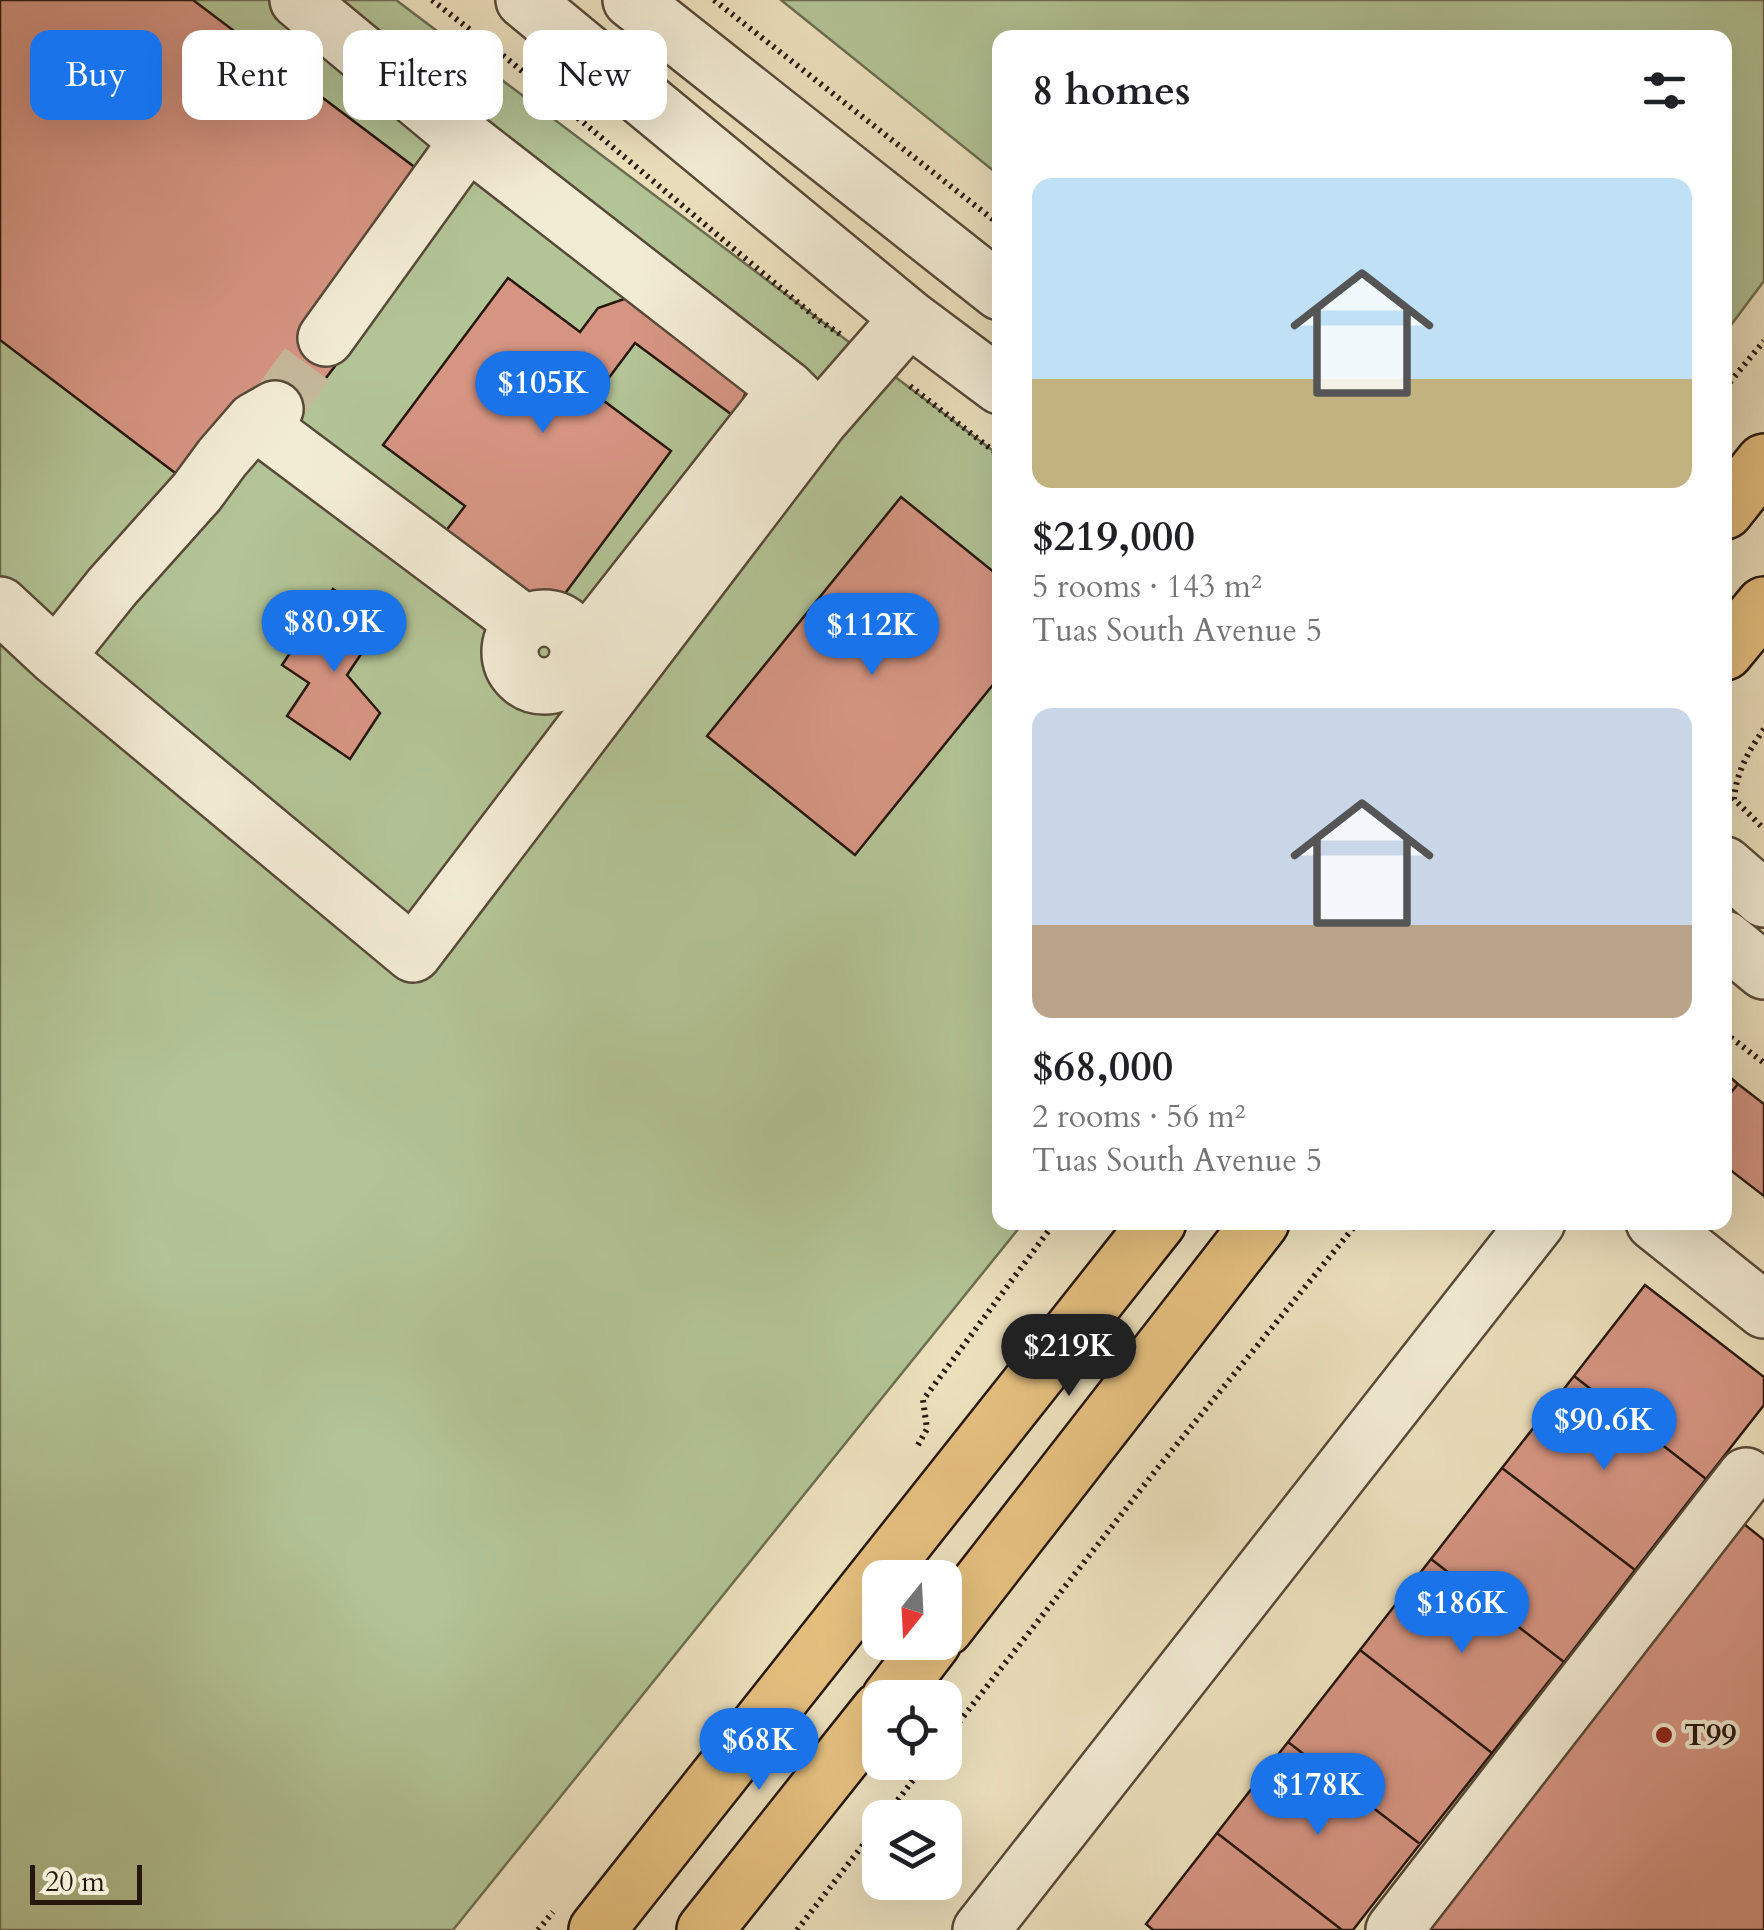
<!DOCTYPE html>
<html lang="en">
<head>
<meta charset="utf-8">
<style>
  :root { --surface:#fff; --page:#f2f2f2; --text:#202124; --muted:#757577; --accent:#1a73e8 }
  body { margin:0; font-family:Cardo,serif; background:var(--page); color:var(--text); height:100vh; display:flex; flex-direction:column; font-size:38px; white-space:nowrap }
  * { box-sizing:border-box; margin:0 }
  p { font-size:32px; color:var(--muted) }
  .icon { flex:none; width:55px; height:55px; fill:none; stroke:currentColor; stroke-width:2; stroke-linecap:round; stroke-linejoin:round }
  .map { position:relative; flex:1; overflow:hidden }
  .side { position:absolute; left:992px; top:30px; width:740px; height:1200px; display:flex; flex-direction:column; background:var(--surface); border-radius:20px; box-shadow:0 10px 40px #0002 }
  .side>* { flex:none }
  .hud { position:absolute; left:30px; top:30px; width:812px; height:90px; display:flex; gap:20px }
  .needle { width:65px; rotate:198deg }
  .buttons { position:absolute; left:862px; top:1560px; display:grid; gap:20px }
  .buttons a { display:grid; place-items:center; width:100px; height:100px; border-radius:20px; background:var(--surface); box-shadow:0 10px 40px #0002; font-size:50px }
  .scale { position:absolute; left:30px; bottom:25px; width:112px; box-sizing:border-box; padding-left:10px; border:5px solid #26170d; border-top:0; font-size:28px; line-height:35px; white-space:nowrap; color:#26170d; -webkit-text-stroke:8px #f3ecd5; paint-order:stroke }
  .price { position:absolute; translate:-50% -85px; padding:0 22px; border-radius:35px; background:var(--accent); color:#fff; font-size:32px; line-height:65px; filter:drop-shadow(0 2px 5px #0008) }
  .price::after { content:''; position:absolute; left:50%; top:60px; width:30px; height:22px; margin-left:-15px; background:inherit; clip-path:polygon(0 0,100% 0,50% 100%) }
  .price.current { background:#222; color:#fff }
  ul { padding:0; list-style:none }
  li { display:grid; align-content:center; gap:20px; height:530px; padding:0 40px }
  li span { display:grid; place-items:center; height:310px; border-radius:20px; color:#555 }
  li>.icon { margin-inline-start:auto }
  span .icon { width:180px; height:180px; fill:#fffc; stroke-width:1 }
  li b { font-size:42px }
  h2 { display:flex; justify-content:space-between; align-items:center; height:120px; padding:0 40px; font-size:42px }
  .chip { padding:0 35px; border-radius:20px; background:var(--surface); box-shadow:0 10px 40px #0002; font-size:35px; line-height:90px }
  .chip.current { background:var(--accent); color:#fff }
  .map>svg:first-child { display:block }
  .green { fill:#b3c496; stroke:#6c6e52; stroke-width:2.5 }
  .building { fill:#d69583; stroke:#26170d; stroke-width:2.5 }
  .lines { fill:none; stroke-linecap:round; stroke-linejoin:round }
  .minor-tunnel { stroke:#c5b99b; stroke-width:55; stroke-dasharray:55 28; stroke-linecap:butt }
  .minor-casing { stroke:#584a39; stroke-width:60 }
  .major-casing { stroke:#26170d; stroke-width:60 }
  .path { stroke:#26170d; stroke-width:6; stroke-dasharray:2.5 5; stroke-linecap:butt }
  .minor { stroke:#f3ecd5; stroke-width:55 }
  .major { stroke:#e6c07f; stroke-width:55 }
  .poi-dot { fill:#8f2418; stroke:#f3ecd5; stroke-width:4 }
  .labels { text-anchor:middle; stroke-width:8; stroke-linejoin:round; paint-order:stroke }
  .poi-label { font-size:30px; font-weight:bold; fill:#26170d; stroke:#f3ecd5; text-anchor:start }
</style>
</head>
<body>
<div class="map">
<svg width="1764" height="1930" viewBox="0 0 1764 1930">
  <rect width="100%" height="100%" fill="#ede1be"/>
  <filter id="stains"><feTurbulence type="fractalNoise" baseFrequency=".002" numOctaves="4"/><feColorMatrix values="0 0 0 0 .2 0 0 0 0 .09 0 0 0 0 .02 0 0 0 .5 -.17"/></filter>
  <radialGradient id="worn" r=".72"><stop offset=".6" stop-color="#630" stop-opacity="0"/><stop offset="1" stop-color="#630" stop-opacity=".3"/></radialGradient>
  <!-- green -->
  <path class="green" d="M 0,0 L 396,0 L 1000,456 L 1000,1222 L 1023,1223 L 453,1930 L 0,1930 Z
    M 781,0 L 1764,0 L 1764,281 L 1725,333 L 1725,38 L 1000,38 L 1000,176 Z"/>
  <!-- building -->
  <path class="building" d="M 0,0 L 193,0 L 429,178 L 345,353 L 293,421 L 191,485 L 0,340 Z
    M 508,278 L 580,332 L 598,308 L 630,297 L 746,392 L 735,417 L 635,343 L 596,395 L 671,451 L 549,615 L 442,536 L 465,506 L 383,445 Z
    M 901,497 L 1000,577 L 1000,676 L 855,855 L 707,736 Z
    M 333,589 L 382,623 L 347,675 L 380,713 L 350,759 L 287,716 L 309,683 L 282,665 Z
    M 1725,1073 L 1738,1084 L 1725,1100 Z
    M 1738,1084 L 1764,1104 L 1764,1196 L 1725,1166 L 1725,1100 Z
    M 1645,1285 L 1764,1377 L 1764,1405 L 1706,1479 L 1574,1376 Z
    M 1574,1376 L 1706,1479 L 1635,1570 L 1502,1468 Z
    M 1502,1468 L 1635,1570 L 1564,1662 L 1431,1559 Z
    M 1734,1516 L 1764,1540 L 1764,1930 L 1411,1930 Z
    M 1431,1559 L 1564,1662 L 1492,1753 L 1360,1650 Z
    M 1360,1650 L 1492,1753 L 1420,1844 L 1288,1742 Z
    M 1288,1742 L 1420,1844 L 1353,1930 L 1342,1930 L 1217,1833 Z
    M 1217,1833 L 1342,1930 L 1153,1930 L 1146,1924 Z"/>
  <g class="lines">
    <!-- minor-tunnel -->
    <path class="minor-tunnel" d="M 275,409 L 326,338"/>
    <!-- minor casing -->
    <g class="minor-casing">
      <path id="minor" d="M 298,0 L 468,141 L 787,389 L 819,421
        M 524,0 L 909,318 L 1000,386
        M 631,0 L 1000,292
        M 326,338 L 468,141
        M 254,421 L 524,623
        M 0,605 L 56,657 L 112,587 L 197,492 L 222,458 L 254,421 L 275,409
        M510 652a34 34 0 1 1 68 0a34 34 0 1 1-68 0Z
        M 578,655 L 787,389
        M 56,657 L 413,954 L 819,421 L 909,318
        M 1725,865 L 1764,899
        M 1725,939 L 1764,971
        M 1654,1222 L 1764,1310
        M 981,1930 L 1537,1222
        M 1394,1930 L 1746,1476"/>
    </g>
    <!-- major casing -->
    <g class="major-casing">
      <path id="major" d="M 1725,511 L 1764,462
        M 1725,652 L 1764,605
        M 945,1628 L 1261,1222
        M 890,1698 L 933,1642
        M 597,1930 L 1158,1222
        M 705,1930 L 880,1710"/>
    </g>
    <!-- path -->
    <path class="path" d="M 432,0 L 510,61 L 820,321 L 840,334
      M 714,0 L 1000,225
      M 910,386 L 1000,456
      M 1725,388 L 1764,341
      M 1764,729 C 1749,750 1736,773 1734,799 L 1764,829
      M 1725,1033 L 1764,1063
      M 918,1445 L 927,1429 L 923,1400 L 1055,1222
      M 945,1740 L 1160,1465 L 1358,1222
      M 884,1818 L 927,1762
      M 538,1930 L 553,1912
      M 797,1930 L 880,1823"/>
    <!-- minor -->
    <use href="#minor" class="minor"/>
    <!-- major -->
    <use href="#major" class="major"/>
  </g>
  <!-- markers -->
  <circle class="poi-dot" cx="1664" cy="1735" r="10"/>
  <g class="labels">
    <!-- poi labels -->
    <g class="poi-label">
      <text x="1684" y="1745">T99</text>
    </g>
  </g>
  <rect width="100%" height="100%" filter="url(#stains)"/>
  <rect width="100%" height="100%" fill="url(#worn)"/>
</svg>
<div class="buttons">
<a><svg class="needle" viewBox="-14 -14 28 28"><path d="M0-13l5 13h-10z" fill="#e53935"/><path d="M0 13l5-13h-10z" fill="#757577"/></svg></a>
<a><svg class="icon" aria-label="locate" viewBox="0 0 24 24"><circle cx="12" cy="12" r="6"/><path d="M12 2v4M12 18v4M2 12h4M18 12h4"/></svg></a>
<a><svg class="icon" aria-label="layers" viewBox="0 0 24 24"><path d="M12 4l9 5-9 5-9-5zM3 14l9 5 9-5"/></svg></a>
</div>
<div class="scale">20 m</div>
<b class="price" style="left:543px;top:436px">$105K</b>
<b class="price" style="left:334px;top:675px">$80.9K</b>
<b class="price" style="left:872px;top:678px">$112K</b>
<b class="price current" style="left:1069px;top:1399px">$219K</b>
<b class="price" style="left:1604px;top:1473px">$90.6K</b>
<b class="price" style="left:1462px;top:1656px">$186K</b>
<b class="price" style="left:759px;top:1793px">$68K</b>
<b class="price" style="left:1318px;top:1838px">$178K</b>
<div class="hud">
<a class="chip current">Buy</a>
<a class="chip">Rent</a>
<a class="chip">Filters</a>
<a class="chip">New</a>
</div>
<section class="side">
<h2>8 homes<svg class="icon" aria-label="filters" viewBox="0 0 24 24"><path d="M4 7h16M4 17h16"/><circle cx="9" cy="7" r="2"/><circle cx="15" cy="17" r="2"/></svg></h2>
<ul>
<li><span style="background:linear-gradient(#bfe0f5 65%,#c2b280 0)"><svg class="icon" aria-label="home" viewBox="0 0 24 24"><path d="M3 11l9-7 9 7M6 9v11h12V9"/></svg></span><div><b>$219,000</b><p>5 rooms · 143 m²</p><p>Tuas South Avenue 5</p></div></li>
<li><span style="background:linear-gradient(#c9d6e8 70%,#b9a48a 0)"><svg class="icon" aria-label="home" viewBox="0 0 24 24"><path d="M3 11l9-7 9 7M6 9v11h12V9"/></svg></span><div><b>$68,000</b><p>2 rooms · 56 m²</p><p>Tuas South Avenue 5</p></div></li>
</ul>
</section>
</div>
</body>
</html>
